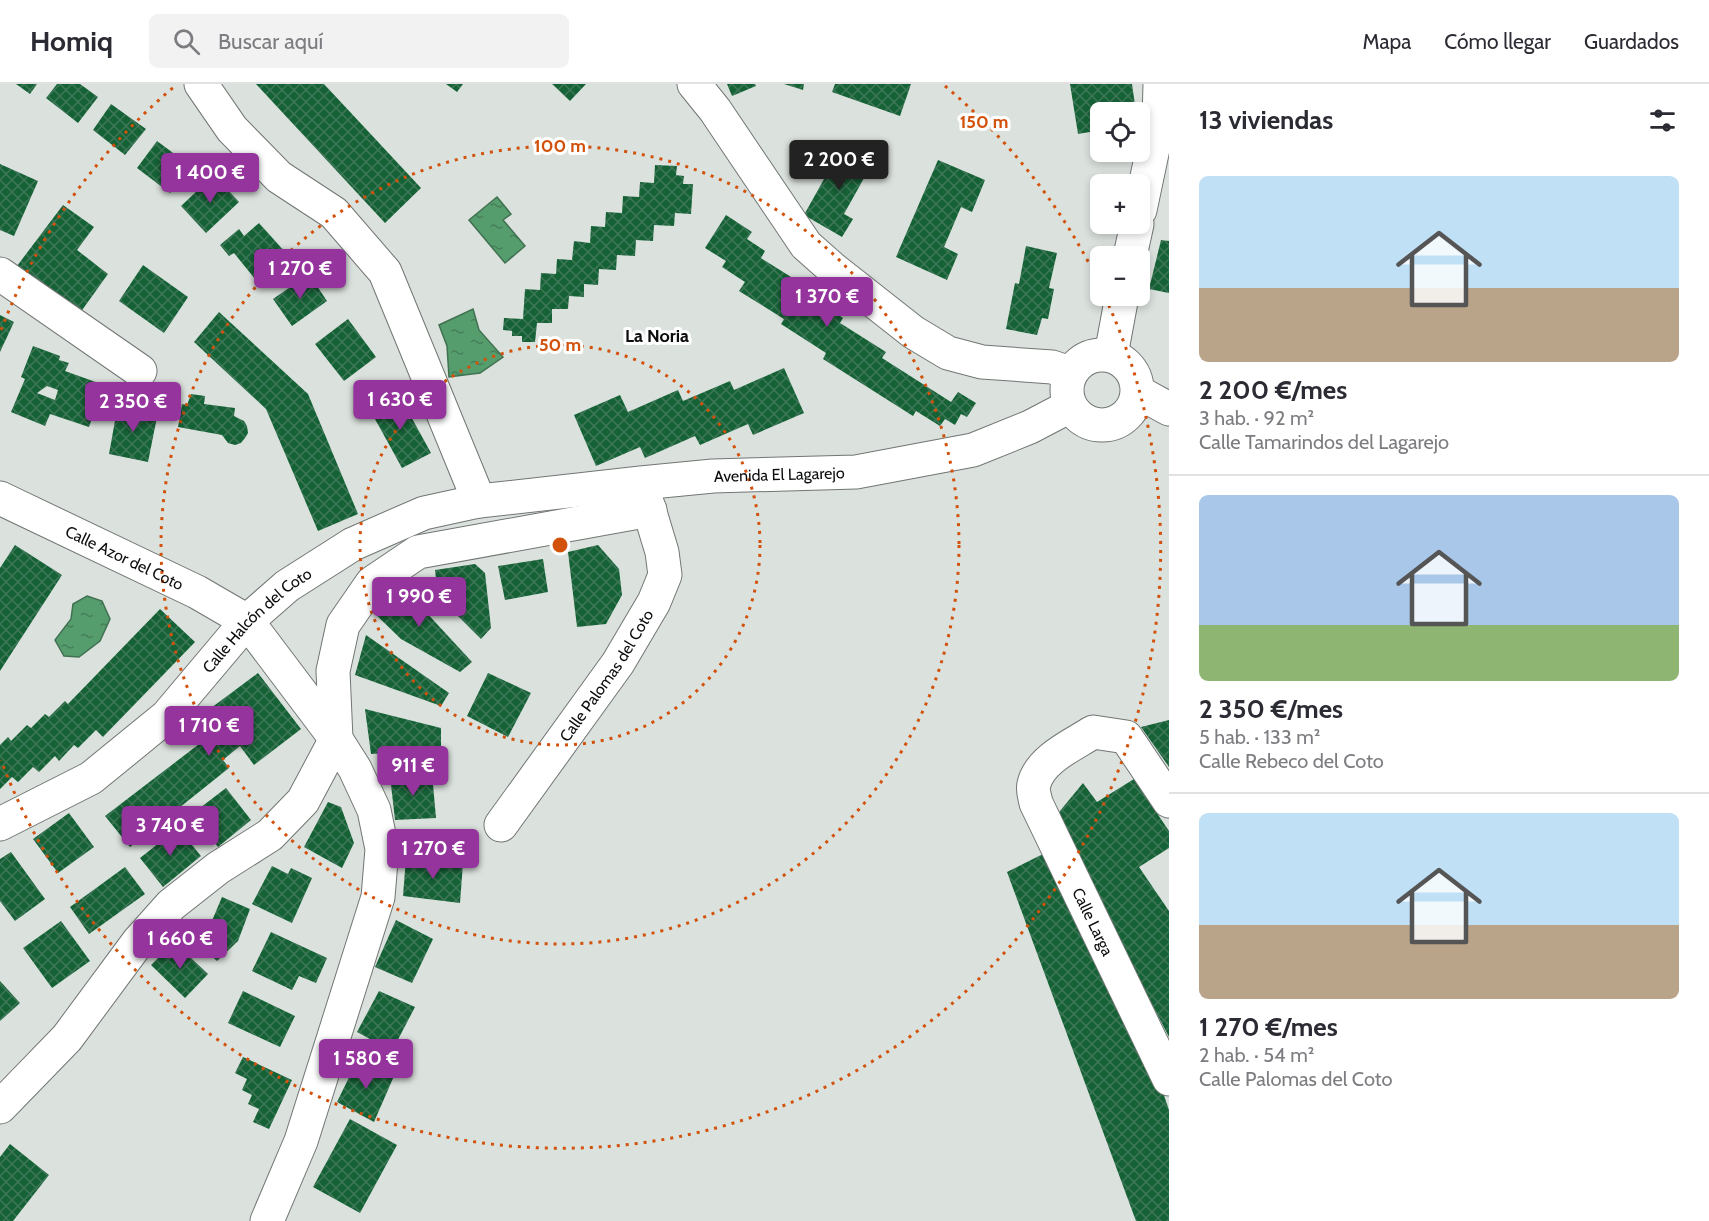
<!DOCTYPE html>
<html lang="es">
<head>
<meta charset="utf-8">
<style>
  :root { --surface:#fff; --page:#f2f2f3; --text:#2b2b33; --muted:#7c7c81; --line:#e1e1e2; --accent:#95349c }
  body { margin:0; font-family:Cabin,sans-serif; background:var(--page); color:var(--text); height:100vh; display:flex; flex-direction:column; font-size:22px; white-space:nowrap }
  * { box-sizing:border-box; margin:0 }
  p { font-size:20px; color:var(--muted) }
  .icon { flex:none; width:33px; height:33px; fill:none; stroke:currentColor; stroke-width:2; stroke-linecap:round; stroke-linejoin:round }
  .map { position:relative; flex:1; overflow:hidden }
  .side { display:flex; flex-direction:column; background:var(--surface); width:540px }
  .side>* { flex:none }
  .fabs { position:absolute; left:1090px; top:18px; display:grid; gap:12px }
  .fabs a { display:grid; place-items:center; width:60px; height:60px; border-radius:9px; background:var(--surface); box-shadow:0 3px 9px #0003; font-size:30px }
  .price { position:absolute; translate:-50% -51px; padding:0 14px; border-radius:6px; background:var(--accent); color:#fff; font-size:20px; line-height:39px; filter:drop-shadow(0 2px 3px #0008) }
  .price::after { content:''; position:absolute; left:50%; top:36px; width:18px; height:14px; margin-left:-9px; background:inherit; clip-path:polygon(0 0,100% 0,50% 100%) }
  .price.selected { background:#222; color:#fff }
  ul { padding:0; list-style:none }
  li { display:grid; align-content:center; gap:12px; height:318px; padding:0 30px }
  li+li { border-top:2px solid var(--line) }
  li span { display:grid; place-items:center; height:186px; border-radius:9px; color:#555 }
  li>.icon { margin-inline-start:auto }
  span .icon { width:108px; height:108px; fill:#fffc; stroke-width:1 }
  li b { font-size:26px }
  h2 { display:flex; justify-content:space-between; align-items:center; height:72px; padding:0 30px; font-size:26px }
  header { display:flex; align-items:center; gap:36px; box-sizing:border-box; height:84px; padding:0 30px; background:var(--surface); border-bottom:2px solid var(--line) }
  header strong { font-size:28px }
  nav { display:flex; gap:33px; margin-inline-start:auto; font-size:21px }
  .search { width:420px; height:54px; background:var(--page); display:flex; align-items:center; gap:15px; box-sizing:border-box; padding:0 21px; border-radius:9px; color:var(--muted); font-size:22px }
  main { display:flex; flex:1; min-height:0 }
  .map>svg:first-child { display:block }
  .water { fill:url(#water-ripples); stroke:#407251; stroke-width:1.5 }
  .building { fill:url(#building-cross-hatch); fill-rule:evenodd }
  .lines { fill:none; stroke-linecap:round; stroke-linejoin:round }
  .minor-casing { stroke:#717673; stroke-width:35 }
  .minor { stroke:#fff; stroke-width:33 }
  .ring { fill:none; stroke:#d2520c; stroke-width:3; stroke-dasharray:3 6 }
  .labels { text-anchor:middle; stroke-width:6; stroke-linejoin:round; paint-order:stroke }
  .street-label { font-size:16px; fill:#0c0e0d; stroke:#fff }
  .neighbourhood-label { font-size:18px; font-weight:bold; fill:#0c0e0d; stroke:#fff }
  .centre { fill:#d2520c; stroke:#fff; stroke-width:3 }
  .ring-label { font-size:18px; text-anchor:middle; font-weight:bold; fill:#d2520c; stroke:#fff; stroke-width:6; stroke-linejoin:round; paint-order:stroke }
</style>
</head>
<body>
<header>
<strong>Homiq</strong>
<div class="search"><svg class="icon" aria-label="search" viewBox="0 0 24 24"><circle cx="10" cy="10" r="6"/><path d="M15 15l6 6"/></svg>Buscar aquí</div>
<nav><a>Mapa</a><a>Cómo llegar</a><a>Guardados</a></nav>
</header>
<main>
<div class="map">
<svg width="1169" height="1137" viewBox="0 0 1169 1137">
  <defs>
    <pattern id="water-ripples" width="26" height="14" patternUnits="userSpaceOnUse" patternTransform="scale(1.5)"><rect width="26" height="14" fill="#569d6e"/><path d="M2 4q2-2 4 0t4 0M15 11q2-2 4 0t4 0" fill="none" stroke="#467e59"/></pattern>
    <pattern id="building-cross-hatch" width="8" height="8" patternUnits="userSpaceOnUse" patternTransform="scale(1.5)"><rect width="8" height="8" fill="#166237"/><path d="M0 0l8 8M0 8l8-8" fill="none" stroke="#3e7757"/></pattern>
  </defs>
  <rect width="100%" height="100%" fill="#dbe1dd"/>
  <!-- water -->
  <path class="water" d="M 497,113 L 511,130 L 503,136 L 525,162 L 505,179 L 469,136 Z
    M 473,225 L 479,246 L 503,273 L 480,289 L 449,293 L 447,262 L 439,241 Z
    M 87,512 L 102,517 L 110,535 L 100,557 L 79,573 L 64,572 L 55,556 L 71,535 L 73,520 Z"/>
  <!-- building -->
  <path class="building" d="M 16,0 L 37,0 L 30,10 Z
    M 57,0 L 80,0 L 98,13 L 78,39 L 46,14 Z
    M 256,0 L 324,0 L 421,104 L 385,139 Z
    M 446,0 L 463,0 L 457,8 Z
    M 552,0 L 586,0 L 570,17 Z
    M 727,0 L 755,0 L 756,2 L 732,12 Z
    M 784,0 L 804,0 L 803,6 Z
    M 835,0 L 911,0 L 900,32 L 832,8 Z
    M 1070,0 L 1132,0 L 1136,28 L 1101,28 L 1101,46 L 1078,50 Z
    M 111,20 L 146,45 L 125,71 L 93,46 Z
    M 157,57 L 192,83 L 170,109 L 137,84 Z
    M 843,61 L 873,78 L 844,130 L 853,135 L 842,153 L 804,131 Z
    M 938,76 L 985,96 L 972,128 L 961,123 L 944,163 L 958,170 L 947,196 L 896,173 Z
    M 0,80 L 38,97 L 14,152 L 0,146 Z
    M 655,81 L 677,82 L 676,91 L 684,92 L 683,100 L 693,100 L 691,130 L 675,129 L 674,142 L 654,141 L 653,157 L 636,156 L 635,172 L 617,171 L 616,186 L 599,185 L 598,201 L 584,200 L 584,213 L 569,212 L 568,225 L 552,225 L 552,239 L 537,239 L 535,258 L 522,258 L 522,252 L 512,252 L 512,247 L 503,246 L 504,234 L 523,235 L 525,205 L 540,206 L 541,189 L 556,190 L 557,175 L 572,176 L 574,157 L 590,159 L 591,142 L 605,143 L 606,128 L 622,129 L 623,112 L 639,113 L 640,98 L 654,99 Z
    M 214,91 L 239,118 L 206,149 L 181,122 Z
    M 63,121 L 94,143 L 77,166 L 108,190 L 80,229 L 17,182 Z
    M 726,131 L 752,148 L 747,155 L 765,167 L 761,174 L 807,203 L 804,209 L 843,234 L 840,239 L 886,268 L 882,274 L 951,318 L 958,308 L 976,319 L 967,333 L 961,330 L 955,341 L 945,335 L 940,342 L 916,327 L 913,332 L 823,275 L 826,269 L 781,240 L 784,235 L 739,207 L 745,198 L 722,183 L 726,177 L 705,164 Z
    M 259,139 L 286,169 L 255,195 L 234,169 L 229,172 L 220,161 L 239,145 L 244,152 Z
    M 1161,156 L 1169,157 L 1169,209 L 1149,205 Z
    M 1026,162 L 1057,169 L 1049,204 L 1054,205 L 1048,235 L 1042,234 L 1037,251 L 1006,245 L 1015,199 L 1019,200 Z
    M 143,181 L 188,213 L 164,249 L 119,217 Z
    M 309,190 L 327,217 L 292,242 L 273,215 Z
    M 219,228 L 308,310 L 358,430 L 318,447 L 266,325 L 194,258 Z
    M 0,231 L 14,238 L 0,268 Z
    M 348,235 L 376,273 L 344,297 L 315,260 Z
    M 33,262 L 60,272 L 59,276 L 69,279 L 65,287 L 104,301 L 89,343 L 50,330 L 45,342 L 11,328 L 25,295 L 21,293 ZM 47,302 L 58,306 L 55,316 L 37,309 Z
    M 784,284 L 804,329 L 753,351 L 748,340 L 700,361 L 695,352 L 645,374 L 640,363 L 596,382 L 574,331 L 620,311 L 628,328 L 678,306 L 683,317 L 730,297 L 734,306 Z
    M 398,309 L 431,369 L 402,384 L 370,326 Z
    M 191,310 L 205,312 L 204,320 L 235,324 L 234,332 L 244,337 L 247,342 L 248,349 L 245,354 L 241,359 L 235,361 L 228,359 L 222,351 L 178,343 L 182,320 L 187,321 Z
    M 118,320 L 158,328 L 148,378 L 109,370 Z
    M 15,461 L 62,491 L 0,587 L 0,484 Z
    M 598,461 L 619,485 L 622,511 L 606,540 L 577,543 L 568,468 Z
    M 543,475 L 548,508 L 505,516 L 498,482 Z
    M 475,480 L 485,489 L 491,544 L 481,555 L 438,512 L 435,486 Z
    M 400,500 L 472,578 L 460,588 L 401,555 L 371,526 Z
    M 160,525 L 195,558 L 103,653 L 96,646 L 78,664 L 74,661 L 59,677 L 55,672 L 39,688 L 33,683 L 18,698 L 12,693 L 0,705 L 0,661 L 8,653 L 11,657 L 27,641 L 31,644 L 45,630 L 49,633 L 65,617 L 68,620 Z
    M 366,551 L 449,609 L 441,622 L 355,591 Z
    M 258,589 L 301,645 L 254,681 L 240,662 L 223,676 L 229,684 L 130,763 L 105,732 L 207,654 L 199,644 L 216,631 L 211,624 Z
    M 488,589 L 531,609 L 508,653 L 467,632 Z
    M 365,625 L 441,644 L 441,666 L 371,670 Z
    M 1169,636 L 1169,683 L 1141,643 Z
    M 432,689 L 436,734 L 395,736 L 390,692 Z
    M 1134,695 L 1169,747 L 1169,764 L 1139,783 L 1169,827 L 1169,953 L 1055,733 L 1083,699 L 1097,718 Z
    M 226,704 L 251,736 L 218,763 L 192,730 Z
    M 328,718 L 341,723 L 354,759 L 342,784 L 304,763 Z
    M 69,729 L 94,763 L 58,789 L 33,755 Z
    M 178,744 L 201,772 L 163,803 L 140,774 Z
    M 11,768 L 45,815 L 15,837 L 0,817 L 0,775 Z
    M 1045,769 L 1160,1000 L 1169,1026 L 1169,1137 L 1136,1137 L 1007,788 Z
    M 406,774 L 463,779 L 460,819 L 403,812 Z
    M 272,782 L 288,790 L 291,784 L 312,794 L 292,839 L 252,820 Z
    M 125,783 L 145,810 L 89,850 L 70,823 Z
    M 222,813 L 250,825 L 238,857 L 217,877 L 194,857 L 211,839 Z
    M 396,836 L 433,855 L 412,899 L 375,883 Z
    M 61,837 L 90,877 L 52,904 L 23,864 Z
    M 271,848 L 327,874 L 316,899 L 299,892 L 292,906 L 252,887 Z
    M 174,858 L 208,890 L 185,914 L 151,881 Z
    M 0,897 L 20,919 L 0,937 Z
    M 243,907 L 295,932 L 280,963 L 228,939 Z
    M 379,907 L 415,923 L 392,967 L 357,948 Z
    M 243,973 L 292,996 L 269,1045 L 253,1038 L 259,1025 L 248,1020 L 252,1011 L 242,1006 L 247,995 L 235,989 Z
    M 358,975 L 394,992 L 374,1038 L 337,1018 Z
    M 350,1035 L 397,1061 L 360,1129 L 313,1103 Z
    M 10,1060 L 49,1091 L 13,1137 L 0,1137 L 0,1073 Z"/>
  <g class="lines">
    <!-- minor casing -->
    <g class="minor-casing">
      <g id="minor">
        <path d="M 201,0 L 232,45 L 279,93 L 334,129 L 385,188 L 479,417"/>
        <path d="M 694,0 L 715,26 L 806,161 L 833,185 L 913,248 L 948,269 L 982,278 L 1052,283 L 1070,289"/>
        <path d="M 1140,126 L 1159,36 L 1160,0"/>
        <path d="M 1130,172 L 1137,140"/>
        <path d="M 0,190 L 140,287"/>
        <circle cx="1102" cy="306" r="35"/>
        <path d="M 1111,271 L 1122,212"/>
        <path d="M 1138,308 L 1169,325"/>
        <path id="s1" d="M 0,414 L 197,508 L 247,537 L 336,655 L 355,685 L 374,726 L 382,765 L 378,813 L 301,1057 L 267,1137"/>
        <path d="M 336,655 L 333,587 L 343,541 L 372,499 L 418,468 L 650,426"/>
        <path id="s2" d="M 1169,717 L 1126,653 L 1093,648 C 1073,661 1040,675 1034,700 C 1032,706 1035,713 1036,719 L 1169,995"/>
        <path id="s3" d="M 0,740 L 91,694 L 167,632 L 247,537 L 287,502 L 353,460 L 424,429 L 479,417 L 641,399 L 713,392 L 856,388 L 973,366 L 1030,343 L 1070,322"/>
        <path id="s4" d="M 501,741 L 618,579 L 654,518 L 665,491 L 662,468 L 643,405"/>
        <path d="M 0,1023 L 67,954 L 138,858 L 171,821 L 218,784 L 270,751 L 303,717 L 336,655"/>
      </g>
    </g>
    <!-- minor -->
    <use href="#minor" class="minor"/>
  </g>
  <!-- distance rings -->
  <g class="ring">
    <circle cx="560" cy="461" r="200"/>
    <circle cx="560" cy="461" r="399"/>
    <path d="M1 246A599 599 0 0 1 175 2M945 2A599 599 0 0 1 1101 203M1105 213A599 599 0 1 1 1 676"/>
  </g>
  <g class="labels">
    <!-- street labels -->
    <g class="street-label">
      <text dy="6" stroke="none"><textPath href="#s3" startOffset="891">Avenida El Lagarejo</textPath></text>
      <text dy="6" stroke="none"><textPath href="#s1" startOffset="138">Calle Azor del Coto</textPath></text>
      <text dy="6" stroke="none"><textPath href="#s3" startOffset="332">Calle Halcón del Coto</textPath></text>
      <text dy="6" stroke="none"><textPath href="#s4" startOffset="183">Calle Palomas del Coto</textPath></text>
      <text dy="6" stroke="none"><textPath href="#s2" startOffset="342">Calle Larga</textPath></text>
    </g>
    <!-- neighbourhood labels -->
    <g class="neighbourhood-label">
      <text x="657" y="258">La Noria</text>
    </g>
  </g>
  <circle cx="560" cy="461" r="9" class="centre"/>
  <g class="ring-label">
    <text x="984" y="44">150 m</text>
    <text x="560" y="68">100 m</text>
    <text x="560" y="267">50 m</text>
  </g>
</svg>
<div class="fabs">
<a><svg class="icon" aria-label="locate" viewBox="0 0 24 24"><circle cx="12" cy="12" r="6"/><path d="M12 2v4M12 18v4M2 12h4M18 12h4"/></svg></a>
<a>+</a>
<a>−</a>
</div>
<b class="price selected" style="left:839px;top:107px">2 200 €</b>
<b class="price" style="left:210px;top:120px">1 400 €</b>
<b class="price" style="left:300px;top:216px">1 270 €</b>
<b class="price" style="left:827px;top:244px">1 370 €</b>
<b class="price" style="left:400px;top:347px">1 630 €</b>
<b class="price" style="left:133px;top:349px">2 350 €</b>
<b class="price" style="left:419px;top:544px">1 990 €</b>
<b class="price" style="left:209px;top:673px">1 710 €</b>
<b class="price" style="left:413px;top:713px">911 €</b>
<b class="price" style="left:170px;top:773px">3 740 €</b>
<b class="price" style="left:433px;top:796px">1 270 €</b>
<b class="price" style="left:180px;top:886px">1 660 €</b>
<b class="price" style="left:366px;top:1006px">1 580 €</b>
</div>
<section class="side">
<h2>13 viviendas<svg class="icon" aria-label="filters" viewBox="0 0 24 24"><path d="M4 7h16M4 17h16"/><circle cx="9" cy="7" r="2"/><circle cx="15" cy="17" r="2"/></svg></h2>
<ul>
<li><span style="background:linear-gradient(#bfe0f5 60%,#b9a48a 0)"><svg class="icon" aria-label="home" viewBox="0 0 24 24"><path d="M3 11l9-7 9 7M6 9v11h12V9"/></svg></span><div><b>2 200 €/mes</b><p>3 hab. · 92 m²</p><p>Calle Tamarindos del Lagarejo</p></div></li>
<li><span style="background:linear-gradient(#a9c7e8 70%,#8fb573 0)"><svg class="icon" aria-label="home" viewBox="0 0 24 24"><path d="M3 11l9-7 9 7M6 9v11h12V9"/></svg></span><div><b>2 350 €/mes</b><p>5 hab. · 133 m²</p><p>Calle Rebeco del Coto</p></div></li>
<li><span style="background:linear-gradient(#bfe0f5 60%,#b9a48a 0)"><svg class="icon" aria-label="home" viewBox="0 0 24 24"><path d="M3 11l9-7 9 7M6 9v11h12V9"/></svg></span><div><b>1 270 €/mes</b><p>2 hab. · 54 m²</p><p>Calle Palomas del Coto</p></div></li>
</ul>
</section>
</main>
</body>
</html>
